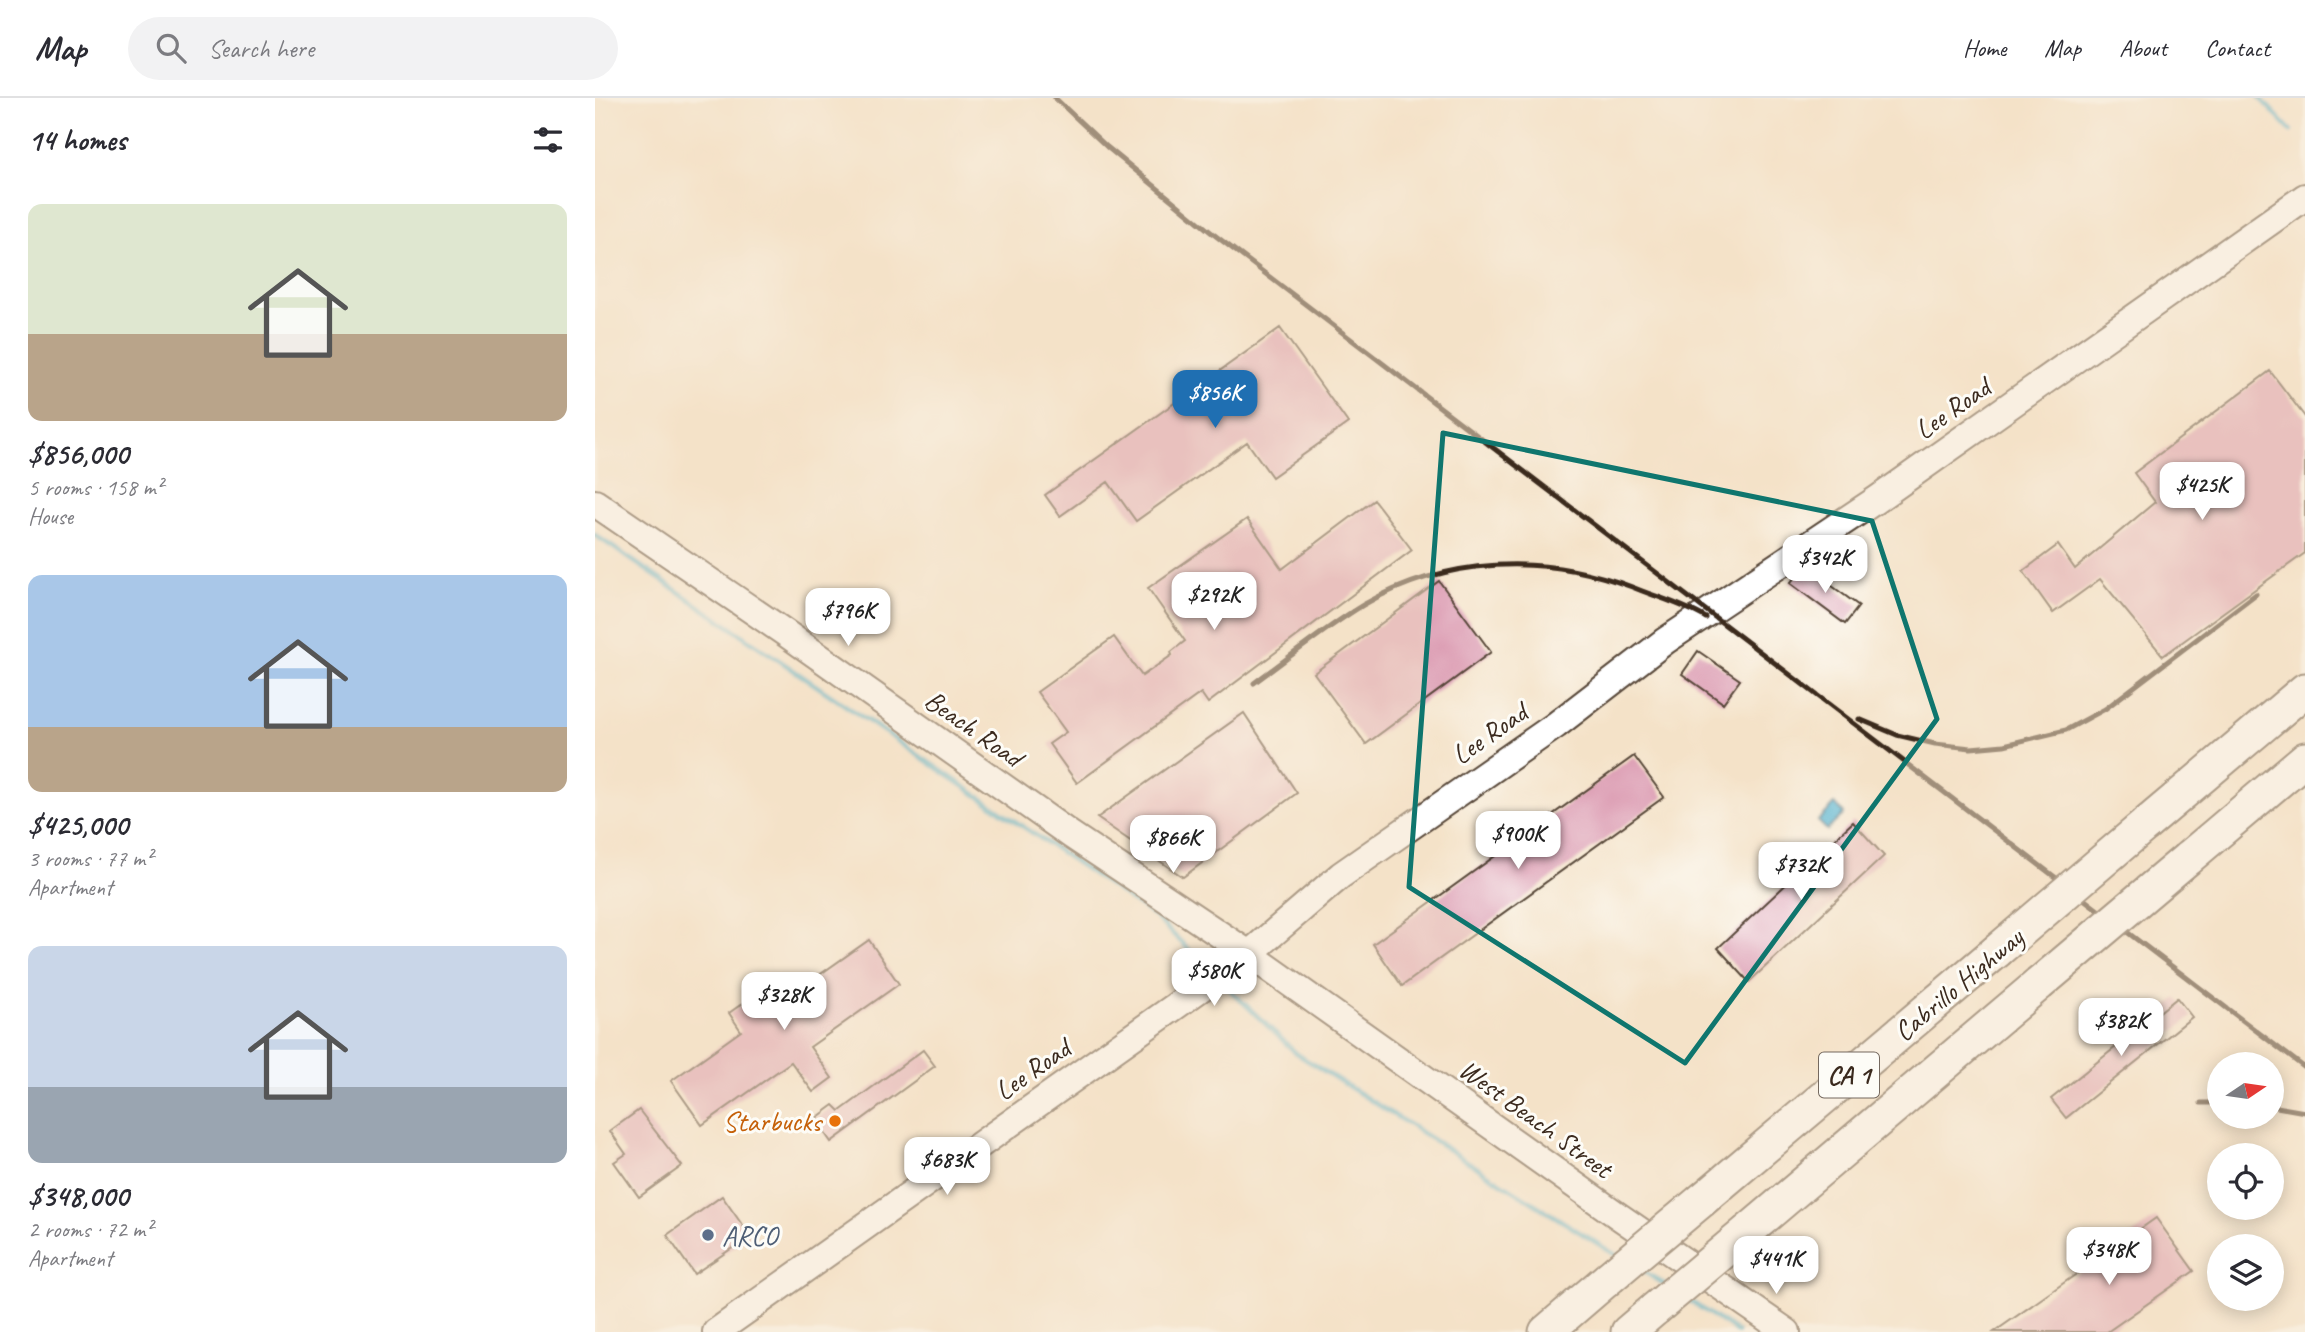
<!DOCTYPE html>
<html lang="en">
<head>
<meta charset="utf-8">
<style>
  :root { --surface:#fff; --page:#f2f2f3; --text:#2b2b33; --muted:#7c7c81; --line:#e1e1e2; --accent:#1f6fb2 }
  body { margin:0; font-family:Caveat,sans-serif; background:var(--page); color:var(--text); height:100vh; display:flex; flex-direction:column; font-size:26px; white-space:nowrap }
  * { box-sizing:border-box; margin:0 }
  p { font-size:23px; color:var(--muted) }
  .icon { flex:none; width:38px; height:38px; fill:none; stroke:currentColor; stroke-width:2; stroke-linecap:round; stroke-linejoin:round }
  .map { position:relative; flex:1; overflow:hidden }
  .drawer { display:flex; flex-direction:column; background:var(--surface); width:595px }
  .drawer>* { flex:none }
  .needle { width:46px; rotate:77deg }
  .tools { position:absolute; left:1612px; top:954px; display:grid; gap:14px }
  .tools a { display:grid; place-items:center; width:77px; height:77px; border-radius:50%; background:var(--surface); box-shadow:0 4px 18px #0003; font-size:35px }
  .price { position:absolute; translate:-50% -60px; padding:0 16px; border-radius:14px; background:#fff; color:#222; font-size:23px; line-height:46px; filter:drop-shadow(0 2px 4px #0008) }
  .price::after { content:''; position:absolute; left:50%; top:42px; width:21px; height:16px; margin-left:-10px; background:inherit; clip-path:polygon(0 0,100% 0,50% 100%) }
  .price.selected { background:var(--accent); color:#fff }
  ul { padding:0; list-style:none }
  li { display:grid; align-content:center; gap:14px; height:371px; padding:0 28px }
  li span { display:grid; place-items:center; height:217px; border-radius:14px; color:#555 }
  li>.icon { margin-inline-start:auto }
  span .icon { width:126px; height:126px; fill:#fffc; stroke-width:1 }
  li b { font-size:30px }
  h2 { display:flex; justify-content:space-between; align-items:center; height:84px; padding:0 28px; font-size:30px }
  header { display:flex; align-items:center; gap:42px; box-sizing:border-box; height:98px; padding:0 35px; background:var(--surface); border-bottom:2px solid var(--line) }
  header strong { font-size:33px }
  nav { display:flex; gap:38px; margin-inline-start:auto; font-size:24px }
  .search { width:490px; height:63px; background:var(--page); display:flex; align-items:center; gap:18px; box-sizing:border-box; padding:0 24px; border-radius:38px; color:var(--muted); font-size:26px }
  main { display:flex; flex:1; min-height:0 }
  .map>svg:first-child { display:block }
  .water { fill:#48abc7; stroke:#426a72; stroke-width:2 }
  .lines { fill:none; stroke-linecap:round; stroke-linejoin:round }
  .stream { stroke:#48abc7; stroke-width:5 }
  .building { fill:#db9ab1 }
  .secondary-casing { stroke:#574638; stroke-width:30 }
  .highway-casing { stroke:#574638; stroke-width:37 }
  .secondary { stroke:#fff; stroke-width:26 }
  .highway { stroke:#fff; stroke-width:33 }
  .rail { stroke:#3b2a1e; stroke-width:5 }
  .highway-bridge-casing { stroke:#574638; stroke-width:37; stroke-linecap:butt }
  .highway-bridge { stroke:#fff; stroke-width:33 }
  .marked { fill:none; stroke:#0f766e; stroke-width:5; stroke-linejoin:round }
  .food-dot { fill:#e8710a; stroke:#fdfcf7; stroke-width:2.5 }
  .service-dot { fill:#5c6f8a; stroke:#fdfcf7; stroke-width:2.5 }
  .labels { text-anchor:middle; stroke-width:6; stroke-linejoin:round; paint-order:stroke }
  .shield { fill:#fdfcf7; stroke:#75695f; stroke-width:2 }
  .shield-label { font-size:26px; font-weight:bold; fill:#3b2a1e }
  .street-label { font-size:28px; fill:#3b2a1e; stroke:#fdfcf7 }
  .food-label { font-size:28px; fill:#c56008; stroke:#fdfcf7; text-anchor:end }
  .service-label { font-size:28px; fill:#4e5e75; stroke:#fdfcf7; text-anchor:start }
</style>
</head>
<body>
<header>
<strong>Map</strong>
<div class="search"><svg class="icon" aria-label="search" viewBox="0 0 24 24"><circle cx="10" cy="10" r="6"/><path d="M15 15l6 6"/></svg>Search here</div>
<nav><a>Home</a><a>Map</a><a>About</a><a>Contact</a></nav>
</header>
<main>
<section class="drawer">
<h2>14 homes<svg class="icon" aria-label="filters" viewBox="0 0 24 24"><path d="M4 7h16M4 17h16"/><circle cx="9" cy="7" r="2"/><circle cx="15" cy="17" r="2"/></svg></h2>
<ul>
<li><span style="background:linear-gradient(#dfe7d0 60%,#b9a48a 0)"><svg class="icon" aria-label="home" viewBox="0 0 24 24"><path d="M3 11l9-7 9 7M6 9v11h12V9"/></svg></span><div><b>$856,000</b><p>5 rooms · 158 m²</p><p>House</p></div></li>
<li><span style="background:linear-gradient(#a9c7e8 70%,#b9a48a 0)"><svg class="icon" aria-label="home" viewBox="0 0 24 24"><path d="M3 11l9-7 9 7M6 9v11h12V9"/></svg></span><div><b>$425,000</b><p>3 rooms · 77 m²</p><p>Apartment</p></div></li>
<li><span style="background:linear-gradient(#c9d6e8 65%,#9aa5b1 0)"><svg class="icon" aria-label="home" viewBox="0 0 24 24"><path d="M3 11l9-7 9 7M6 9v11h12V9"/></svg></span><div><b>$348,000</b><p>2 rooms · 72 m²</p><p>Apartment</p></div></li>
</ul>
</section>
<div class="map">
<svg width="1710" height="1234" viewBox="0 0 1710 1234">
  <rect width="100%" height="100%" fill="#fdfcf7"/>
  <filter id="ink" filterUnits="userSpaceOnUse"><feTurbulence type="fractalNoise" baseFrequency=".0143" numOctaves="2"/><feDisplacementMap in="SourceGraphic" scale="14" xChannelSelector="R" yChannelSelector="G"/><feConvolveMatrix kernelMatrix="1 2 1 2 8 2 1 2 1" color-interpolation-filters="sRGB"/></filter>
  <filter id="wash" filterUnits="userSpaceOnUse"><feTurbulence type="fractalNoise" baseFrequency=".00686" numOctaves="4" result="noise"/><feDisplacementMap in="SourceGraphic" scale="28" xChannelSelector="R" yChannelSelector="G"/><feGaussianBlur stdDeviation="1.57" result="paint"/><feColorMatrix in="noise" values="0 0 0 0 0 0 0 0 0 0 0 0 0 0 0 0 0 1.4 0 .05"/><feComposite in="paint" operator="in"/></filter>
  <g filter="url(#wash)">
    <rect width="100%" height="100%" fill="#f4e2c8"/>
    <!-- water -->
    <path class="water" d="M 1240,706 L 1249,716 L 1232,732 L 1223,723 Z"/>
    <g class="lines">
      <!-- stream -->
      <path class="stream" d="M 1665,0 L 1696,33
        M 0,437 L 558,817 L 616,873
        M 628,885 L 702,956 L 1024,1159
        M 1042,1169 L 1072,1188
        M 1092,1201 L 1142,1234"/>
    </g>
    <g id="blocks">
      <!-- building -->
      <path class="building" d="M 685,230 L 753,325 L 677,379 L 652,344 L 541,423 L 513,384 L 465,418 L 450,397 Z
        M 1675,273 L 1710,319 L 1710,455 L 1568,558 L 1505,481 L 1458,515 L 1428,473 L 1463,447 L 1480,471 L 1560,404 L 1539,375 Z
        M 779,402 L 817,452 L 613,605 L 606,595 L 482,685 L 454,646 L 471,634 L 442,594 L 519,539 L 547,578 L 577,557 L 576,554 L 590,543 L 553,490 L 652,421 L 687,471 Z
        M 1210,468 L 1264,508 L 1250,526 L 1195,485 Z
        M 844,483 L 896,554 L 771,646 L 719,575 Z
        M 1103,553 L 1145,582 L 1128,605 L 1087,576 Z
        M 649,615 L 702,695 L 588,779 L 502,720 Z
        M 1039,658 L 1069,699 L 807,888 L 778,846 Z
        M 1258,724 L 1289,758 L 1154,884 L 1123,850 Z
        M 274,842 L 304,886 L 215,949 L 237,980 L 218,994 L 196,964 L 107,1027 L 76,983 L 146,933 L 134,915 L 188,877 L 200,894 Z
        M 1582,900 L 1597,919 L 1471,1020 L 1456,1001 Z
        M 328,952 L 340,968 L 236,1044 L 220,1021 L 239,1007 L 245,1013 Z
        M 44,1012 L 87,1068 L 44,1099 L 19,1064 L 31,1056 L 15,1033 Z
        M 127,1098 L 155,1138 L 99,1176 L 72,1137 Z
        M 1561,1120 L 1599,1173 L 1512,1234 L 1399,1234 Z"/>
    </g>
  </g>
  <g filter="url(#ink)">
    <use href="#blocks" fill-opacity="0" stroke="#574638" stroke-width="2"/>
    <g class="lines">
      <!-- secondary casing -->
      <g class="secondary-casing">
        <path id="secondary" d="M 0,405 L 189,534 L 476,737 L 654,856 L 1022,1117 L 1192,1234
          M 121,1234 L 654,856 L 746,777 L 961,627 L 1070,543 L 1281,402 L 1710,99"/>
      </g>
      <!-- highway casing -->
      <g class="highway-casing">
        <path id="highway" d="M 1550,727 L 1710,592
          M 1592,761 L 1710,661
          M 1107,1102 L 1402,853
          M 1153,1133 L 1444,886
          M 951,1234 L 1015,1179
          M 1033,1234 L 1060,1211"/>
      </g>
      <!-- secondary -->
      <use href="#secondary" class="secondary"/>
      <!-- highway -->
      <use href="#highway" class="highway"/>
      <!-- rail -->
      <path class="rail" d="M 460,0 L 512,49 L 617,135 L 1710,970
        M 659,585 C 695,559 730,530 768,507 C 851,459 948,455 1037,489 C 1061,499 1088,506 1111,520
        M 1264,621 L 1302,637 L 1340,646 L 1376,650 L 1409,647 L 1471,632 L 1510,611 L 1661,496
        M 1606,1005 L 1624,1005
        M 1676,1008 L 1710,1014"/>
      <!-- highway-bridge casing -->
      <g class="highway-bridge-casing">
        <path id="highway-bridge" d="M 1402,853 L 1550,727
          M 1444,886 L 1592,761
          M 1015,1179 L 1107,1102
          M 1060,1211 L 1153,1133"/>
      </g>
      <!-- highway-bridge -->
      <use href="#highway-bridge" class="highway-bridge"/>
    </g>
  </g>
  <!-- marked area -->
  <path d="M0 0H1710V1234H0ZM 848,335 L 1277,423 L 1342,621 L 1090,965 L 814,789 Z" fill="#f4e2c8" fill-opacity=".55" fill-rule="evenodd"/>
  <path class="marked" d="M 848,335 L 1277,423 L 1342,621 L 1090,965 L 814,789 Z"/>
  <!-- markers -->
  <circle class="food-dot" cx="240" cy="1023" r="7"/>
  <circle class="service-dot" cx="113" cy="1137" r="7"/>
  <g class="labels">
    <!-- shield labels -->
    <rect class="shield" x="1224" y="954.5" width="60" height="45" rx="5"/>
    <g class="shield-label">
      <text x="1254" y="986">CA 1</text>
    </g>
    <!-- street labels -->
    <g class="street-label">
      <text transform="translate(1357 310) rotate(-35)" y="10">Lee Road</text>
      <text transform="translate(379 630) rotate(35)" y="10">Beach Road</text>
      <text transform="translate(894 635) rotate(-35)" y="10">Lee Road</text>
      <text transform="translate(1363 886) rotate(-40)" y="10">Cabrillo Highway</text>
      <text transform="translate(437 971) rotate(-35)" y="10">Lee Road</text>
      <text transform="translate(941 1020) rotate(36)" y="10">West Beach Street</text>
    </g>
    <!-- food labels -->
    <g class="food-label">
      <text x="226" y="1033">Starbucks</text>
    </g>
    <!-- service labels -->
    <g class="service-label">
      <text x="127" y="1147">ARCO</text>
    </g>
  </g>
</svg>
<div class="tools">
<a><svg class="needle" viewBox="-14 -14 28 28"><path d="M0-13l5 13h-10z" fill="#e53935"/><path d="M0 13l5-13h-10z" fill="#7c7c81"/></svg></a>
<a><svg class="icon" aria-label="locate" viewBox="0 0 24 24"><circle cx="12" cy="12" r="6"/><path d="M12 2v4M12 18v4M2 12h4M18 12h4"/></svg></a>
<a><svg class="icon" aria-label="layers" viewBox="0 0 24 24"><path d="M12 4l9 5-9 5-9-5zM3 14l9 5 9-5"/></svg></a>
</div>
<b class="price selected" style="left:620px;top:332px">$856K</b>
<b class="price" style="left:1607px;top:424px">$425K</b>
<b class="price" style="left:1230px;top:497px">$342K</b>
<b class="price" style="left:619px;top:534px">$292K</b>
<b class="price" style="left:253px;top:550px">$796K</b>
<b class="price" style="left:923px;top:773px">$900K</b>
<b class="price" style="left:578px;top:777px">$866K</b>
<b class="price" style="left:1206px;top:804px">$732K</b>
<b class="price" style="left:619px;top:910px">$580K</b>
<b class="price" style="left:189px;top:934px">$328K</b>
<b class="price" style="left:1526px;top:960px">$382K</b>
<b class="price" style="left:352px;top:1099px">$683K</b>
<b class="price" style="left:1514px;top:1189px">$348K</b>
<b class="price" style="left:1181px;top:1198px">$441K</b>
</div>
</main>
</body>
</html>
